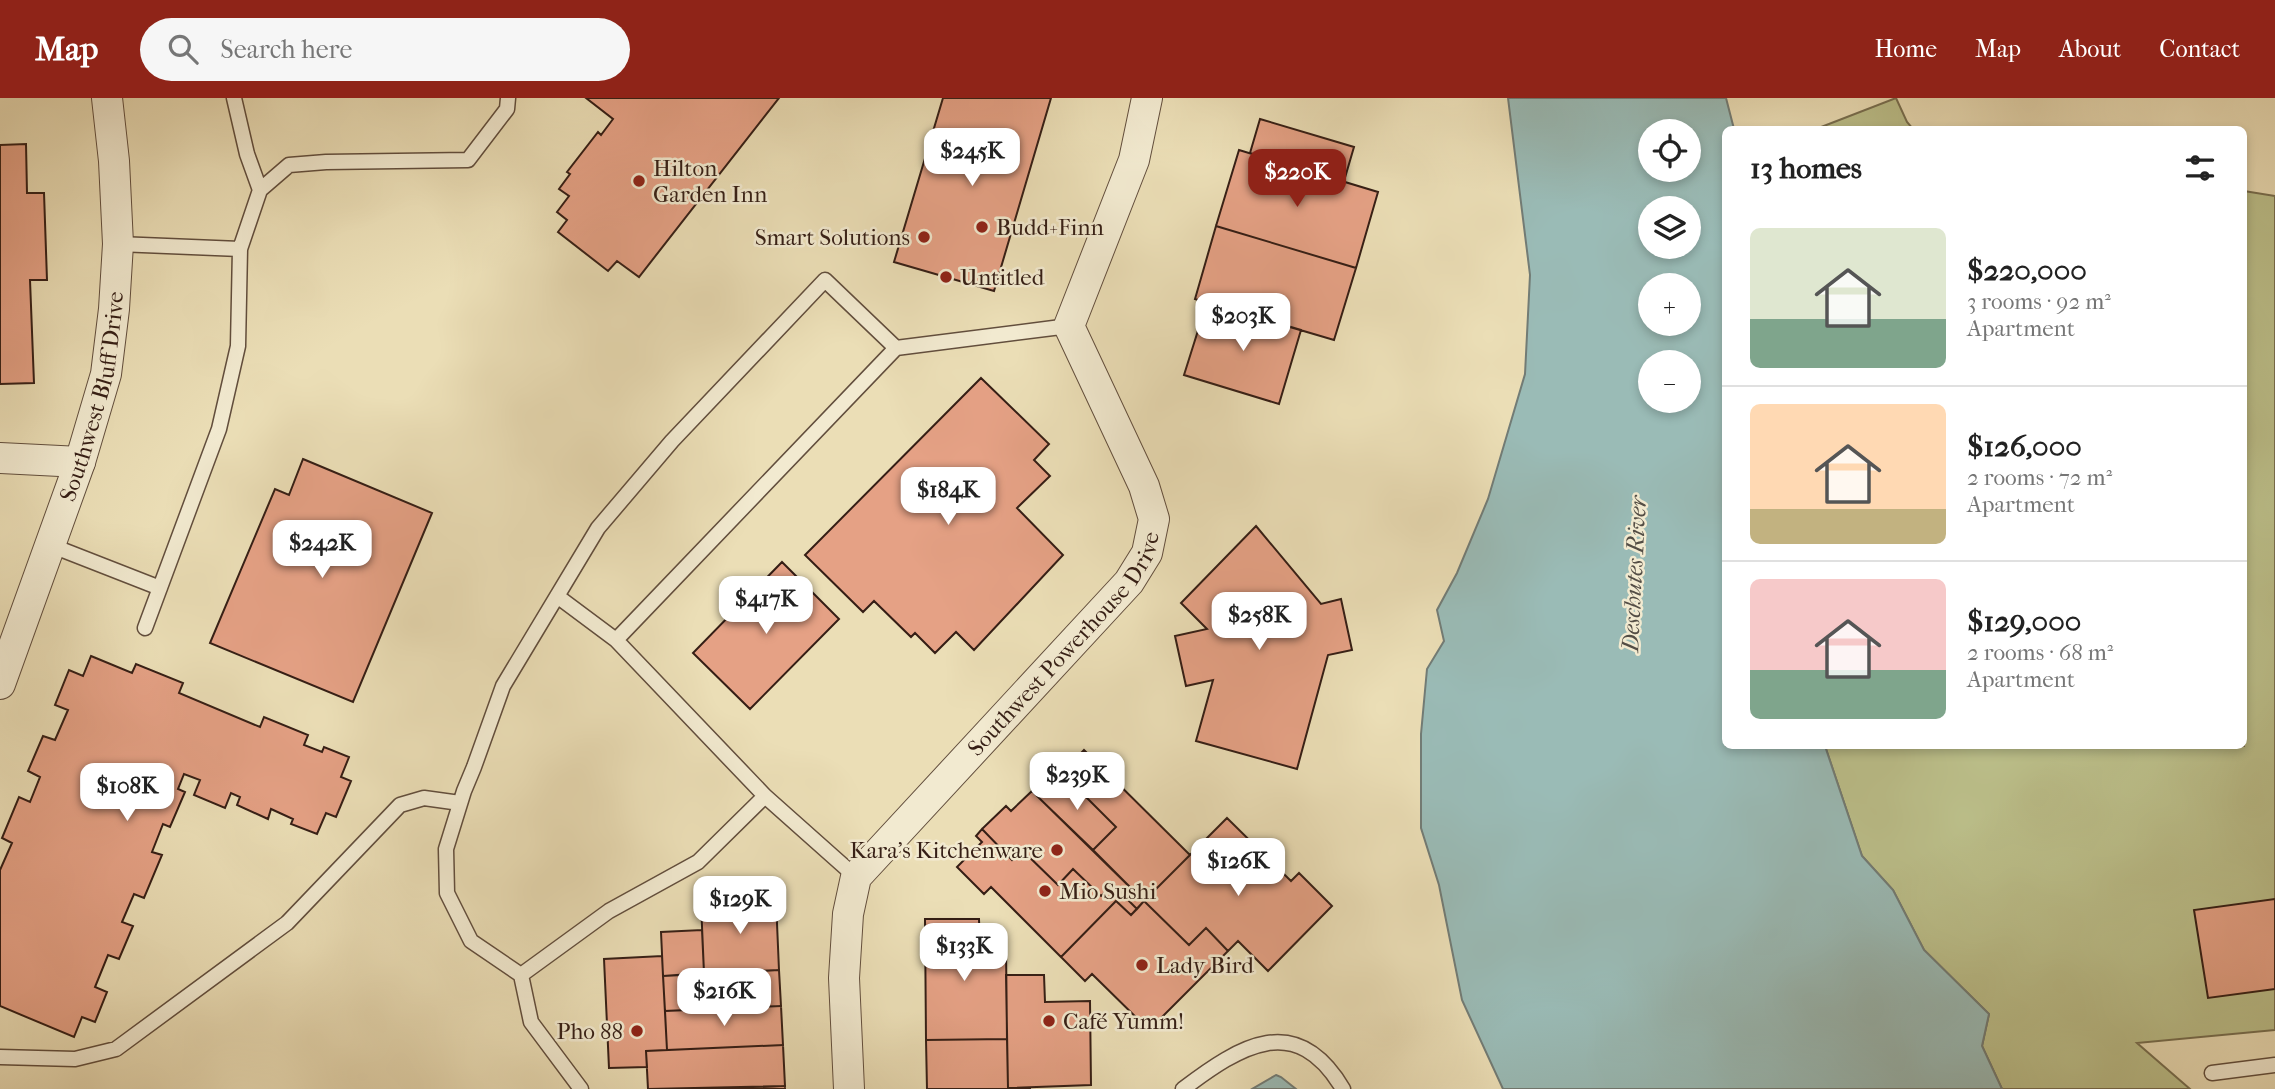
<!DOCTYPE html>
<html lang="en">
<head>
<meta charset="utf-8">
<style>
  :root { --surface:#fff; --page:#f6f6f6; --text:#222; --muted:#767676; --line:#e0e0e0; --accent:#8f2418 }
  body { margin:0; font-family:"IM FELL French Canon",serif; background:var(--page); color:var(--text); height:100vh; display:flex; flex-direction:column; font-size:26px; white-space:nowrap }
  * { box-sizing:border-box; margin:0 }
  p { font-size:23px; color:var(--muted) }
  .icon { flex:none; width:38px; height:38px; fill:none; stroke:currentColor; stroke-width:2; stroke-linecap:round; stroke-linejoin:round }
  .map { position:relative; flex:1; overflow:hidden }
  .drawer { position:absolute; left:1722px; top:28px; width:525px; height:623px; display:flex; flex-direction:column; background:var(--surface); border-radius:10px; box-shadow:0 4px 10px #0003 }
  .drawer>* { flex:none }
  .tools { position:absolute; left:1638px; top:21px; display:grid; gap:14px }
  .tools a { display:grid; place-items:center; width:63px; height:63px; border-radius:50%; background:var(--surface); box-shadow:0 4px 10px #0003; font-size:35px }
  .price { position:absolute; translate:-50% -60px; padding:0 16px; border-radius:14px; background:#fff; color:#222; font-size:23px; line-height:46px; filter:drop-shadow(0 2px 4px #0008) }
  .price::after { content:''; position:absolute; left:50%; top:42px; width:21px; height:16px; margin-left:-10px; background:inherit; clip-path:polygon(0 0,100% 0,50% 100%) }
  .price.selected { background:var(--accent); color:#fff }
  ul { padding:0; list-style:none }
  li { display:flex; align-items:center; gap:21px; height:175px; padding:0 28px }
  li+li { border-top:2px solid var(--line) }
  li span { display:grid; place-items:center; flex:none; width:196px; height:140px; border-radius:10px; color:#555 }
  li>.icon { margin-inline-start:auto }
  span .icon { width:84px; height:84px; fill:#fffc; stroke-width:1 }
  li b { font-size:30px }
  h2 { display:flex; justify-content:space-between; align-items:center; height:84px; padding:0 28px; font-size:30px }
  header { display:flex; align-items:center; gap:42px; box-sizing:border-box; height:98px; padding:0 35px; background:var(--accent); color:#fff }
  header strong { font-size:33px }
  nav { display:flex; gap:38px; margin-inline-start:auto; font-size:24px }
  .search { width:490px; height:63px; background:var(--page); display:flex; align-items:center; gap:18px; box-sizing:border-box; padding:0 24px; border-radius:38px; color:var(--muted); font-size:26px }
  .map>svg:first-child { display:block }
  .green { fill:#bcc08b; stroke:#786f50; stroke-width:2 }
  .water { fill:#9abbb6; stroke:#727c76; stroke-width:2; fill-rule:evenodd }
  .building { fill:#e5a185; stroke:#351e15; stroke-width:2 }
  .lines { fill:none; stroke-linecap:round; stroke-linejoin:round }
  .service-casing { stroke:#624e3d; stroke-width:17 }
  .minor-casing { stroke:#624e3d; stroke-width:32 }
  .service { stroke:#f2ead0; stroke-width:14 }
  .minor { stroke:#f2ead0; stroke-width:30 }
  .poi-dot { fill:#8f2418; stroke:#f2ead0; stroke-width:2.5 }
  .labels { text-anchor:middle; stroke-width:5; stroke-linejoin:round; paint-order:stroke }
  .poi-label { font-size:23px; fill:#351e15; stroke:#f2ead0; text-anchor:start }
  .street-label { font-size:23px; fill:#351e15; stroke:#f2ead0 }
  .water-label { font-size:24px; font-style:italic; fill:#534d45; stroke:#f2ead0 }
</style>
</head>
<body>
<header>
<strong>Map</strong>
<div class="search"><svg class="icon" aria-label="search" viewBox="0 0 24 24"><circle cx="10" cy="10" r="6"/><path d="M15 15l6 6"/></svg>Search here</div>
<nav><a>Home</a><a>Map</a><a>About</a><a>Contact</a></nav>
</header>
<div class="map">
<svg width="2275" height="991" viewBox="0 0 2275 991">
  <rect width="100%" height="100%" fill="#ebdeb6"/>
  <filter id="stains"><feTurbulence type="fractalNoise" baseFrequency=".00286" numOctaves="4"/><feColorMatrix values="0 0 0 0 .2 0 0 0 0 .09 0 0 0 0 .02 0 0 0 .5 -.17"/></filter>
  <radialGradient id="worn" r=".72"><stop offset=".6" stop-color="#630" stop-opacity="0"/><stop offset="1" stop-color="#630" stop-opacity=".3"/></radialGradient>
  <!-- green -->
  <path class="green" d="M 1896,0 L 1907,24 L 1913,31 L 1816,31 Z
    M 2244,93 L 2275,98 L 2275,932 L 2137,945 L 2190,991 L 2002,991 L 1982,948 L 1989,916 L 1924,852 L 1893,792 L 1862,758 L 1825,648 L 2244,648 Z"/>
  <!-- water -->
  <path class="water" d="M 1508,0 L 1726,0 L 1734,31 L 1726,32 L 1726,648 L 1825,648 L 1862,758 L 1893,792 L 1924,852 L 1989,916 L 1982,948 L 2002,991 L 1503,991 L 1462,902 L 1439,787 L 1421,730 L 1421,636 L 1427,571 L 1444,543 L 1437,512 L 1457,475 L 1488,401 L 1525,276 L 1530,177 ZM 1650,33 L 1689,33 L 1689,72 L 1650,72 ZM 1650,110 L 1689,110 L 1689,149 L 1650,149 ZM 1650,187 L 1689,187 L 1689,226 L 1650,226 ZM 1650,264 L 1689,264 L 1689,303 L 1650,303 Z
    M 1276,977 L 1281,979 L 1296,991 L 1252,991 Z"/>
  <!-- building -->
  <path class="building" d="M 586,0 L 779,0 L 639,179 L 617,163 L 608,173 L 558,134 L 567,122 L 557,114 L 569,98 L 559,91 L 570,76 L 567,74 L 598,34 L 601,37 L 613,21 Z
    M 943,0 L 1051,0 L 994,193 L 894,164 Z
    M 1260,21 L 1354,49 L 1344,83 L 1250,55 Z
    M 26,46 L 27,95 L 44,95 L 47,182 L 30,182 L 34,285 L 0,286 L 0,47 Z
    M 1239,52 L 1378,94 L 1356,170 L 1216,128 Z
    M 1216,128 L 1356,170 L 1334,242 L 1195,201 Z
    M 1207,204 L 1301,232 L 1279,306 L 1184,277 Z
    M 981,280 L 1049,346 L 1034,362 L 1050,378 L 1017,410 L 1063,457 L 974,552 L 956,534 L 935,555 L 915,535 L 911,539 L 874,503 L 863,514 L 805,457 Z
    M 303,361 L 432,415 L 353,604 L 210,545 L 275,391 L 289,397 Z
    M 1256,428 L 1321,506 L 1341,501 L 1352,552 L 1328,557 L 1297,671 L 1196,643 L 1213,582 L 1186,588 L 1175,538 L 1207,531 L 1181,505 Z
    M 782,464 L 839,521 L 750,611 L 693,555 Z
    M 91,558 L 132,575 L 136,566 L 183,585 L 179,595 L 260,629 L 264,619 L 308,637 L 304,647 L 322,654 L 324,649 L 349,659 L 341,679 L 351,683 L 336,719 L 326,715 L 317,736 L 291,726 L 293,721 L 271,711 L 268,721 L 237,707 L 240,699 L 231,695 L 225,710 L 194,697 L 200,682 L 184,676 L 178,691 L 185,694 L 170,729 L 163,726 L 152,754 L 162,757 L 144,800 L 134,796 L 122,824 L 133,828 L 119,861 L 108,857 L 95,889 L 107,894 L 95,924 L 82,919 L 74,939 L 0,908 L 0,772 L 12,745 L 2,740 L 19,699 L 30,704 L 40,679 L 28,673 L 43,638 L 55,642 L 68,612 L 55,607 L 69,572 L 83,578 Z
    M 1084,652 L 1190,757 L 1144,803 L 1093,752 L 1116,729 L 1062,675 Z
    M 1062,675 L 1116,729 L 1093,752 L 1038,699 Z
    M 1032,693 L 1144,803 L 1137,811 L 1113,787 L 1101,798 L 1073,771 L 1058,787 L 1022,752 L 1012,762 L 982,731 L 1006,708 L 1011,713 Z
    M 1227,720 L 1291,783 L 1299,775 L 1332,808 L 1268,873 L 1238,843 L 1228,853 L 1206,830 L 1189,847 L 1144,803 Z
    M 982,731 L 1012,762 L 1022,752 L 1058,787 L 1073,771 L 1101,798 L 1113,787 L 1137,811 L 1131,817 L 1116,803 L 1061,859 L 991,789 L 984,796 L 957,769 L 982,744 L 976,738 Z
    M 2275,801 L 2275,891 L 2208,900 L 2194,812 Z
    M 776,802 L 779,872 L 704,875 L 701,805 Z
    M 1116,803 L 1131,817 L 1144,803 L 1189,847 L 1206,830 L 1228,853 L 1149,932 L 1092,876 L 1085,883 L 1061,859 Z
    M 925,821 L 979,821 L 980,850 L 1006,850 L 1007,941 L 926,942 Z
    M 702,832 L 704,875 L 663,878 L 661,834 Z
    M 662,858 L 667,952 L 646,953 L 647,969 L 609,970 L 604,861 Z
    M 779,872 L 781,908 L 665,913 L 663,878 Z
    M 1006,877 L 1044,877 L 1045,904 L 1090,903 L 1091,987 L 1008,990 Z
    M 781,908 L 783,947 L 667,952 L 665,913 Z
    M 1007,941 L 1008,990 L 1031,991 L 927,991 L 926,942 Z
    M 783,947 L 785,988 L 648,991 L 646,953 Z
    M 785,988 L 785,991 L 717,991 Z"/>
  <g class="lines">
    <!-- service casing -->
    <g class="service-casing">
      <path id="service" d="M 234,0 L 247,56 L 260,92
        M 118,146 L 240,151
        M 50,447 L 160,490
        M 557,498 L 616,542
        M 145,530 L 219,331 L 238,248 L 240,151 L 260,92 L 289,67 L 326,64 L 468,62 L 507,11 L 508,0
        M 856,779 L 765,698 L 616,542 L 896,250 L 1069,228
        M 521,877 L 609,813 L 698,764 L 765,698
        M 0,959 L 75,961 L 116,951 L 287,825 L 400,707 L 424,700 L 460,705
        M 2212,975 L 2275,967
        M 581,991 L 531,924 L 521,877 L 471,843 L 447,795 L 446,751 L 464,693 L 474,669 L 503,588 L 598,430 L 672,343 L 825,182 L 896,250
        M 1183,991 C 1240,948 1296,912 1343,991"/>
    </g>
    <!-- minor casing -->
    <g class="minor-casing">
      <g id="minor">
        <path d="M 0,360 L 80,364"/>
        <path id="s1" d="M 0,586 L 80,364 L 106,276 L 114,211 L 118,146 L 114,63 L 107,0"/>
        <path id="s2" d="M 849,991 L 844,880 L 848,816 L 856,779 L 1129,484 L 1147,455 L 1154,421 L 1144,388 L 1069,228 L 1134,62 L 1147,0"/>
      </g>
    </g>
    <!-- service -->
    <use href="#service" class="service"/>
    <!-- minor -->
    <use href="#minor" class="minor"/>
  </g>
  <!-- markers -->
  <g class="poi-dot">
    <circle cx="639" cy="83" r="7"/>
    <circle cx="982" cy="129" r="7"/>
    <circle cx="924" cy="139" r="7"/>
    <circle cx="946" cy="179" r="7"/>
    <circle cx="1057" cy="752" r="7"/>
    <circle cx="1045" cy="793" r="7"/>
    <circle cx="1142" cy="867" r="7"/>
    <circle cx="1049" cy="923" r="7"/>
    <circle cx="637" cy="933" r="7"/>
  </g>
  <g class="labels">
    <!-- poi labels -->
    <g class="poi-label">
      <text x="653" y="78">Hilton<tspan x="653" dy="26">Garden Inn</tspan></text>
      <text x="996" y="137">Budd+Finn</text>
      <text x="910" y="147" text-anchor="end">Smart Solutions</text>
      <text x="960" y="187">Untitled</text>
      <text x="1043" y="760" text-anchor="end">Kara's Kitchenware</text>
      <text x="1059" y="801">Mio Sushi</text>
      <text x="1156" y="875">Lady Bird</text>
      <text x="1063" y="931">Café Yumm!</text>
      <text x="623" y="941" text-anchor="end">Pho 88</text>
    </g>
    <!-- street labels -->
    <g class="street-label">
      <text dy="8" stroke="none"><textPath href="#s1" startOffset="303">Southwest Bluff Drive</textPath></text>
      <text dy="8" stroke="none"><textPath href="#s2" startOffset="527">Southwest Powerhouse Drive</textPath></text>
    </g>
    <!-- water labels -->
    <g class="water-label">
      <text transform="translate(1634 476) rotate(-87)" y="8">Deschutes River</text>
    </g>
  </g>
  <rect width="100%" height="100%" filter="url(#stains)"/>
  <rect width="100%" height="100%" fill="url(#worn)"/>
</svg>
<div class="tools">
<a><svg class="icon" aria-label="locate" viewBox="0 0 24 24"><circle cx="12" cy="12" r="6"/><path d="M12 2v4M12 18v4M2 12h4M18 12h4"/></svg></a>
<a><svg class="icon" aria-label="layers" viewBox="0 0 24 24"><path d="M12 4l9 5-9 5-9-5zM3 14l9 5 9-5"/></svg></a>
<a>+</a>
<a>−</a>
</div>
<b class="price" style="left:972px;top:90px">$245K</b>
<b class="price selected" style="left:1297px;top:111px">$220K</b>
<b class="price" style="left:1243px;top:255px">$203K</b>
<b class="price" style="left:948px;top:429px">$184K</b>
<b class="price" style="left:322px;top:482px">$242K</b>
<b class="price" style="left:766px;top:538px">$417K</b>
<b class="price" style="left:1259px;top:554px">$258K</b>
<b class="price" style="left:1077px;top:714px">$239K</b>
<b class="price" style="left:127px;top:725px">$108K</b>
<b class="price" style="left:1238px;top:800px">$126K</b>
<b class="price" style="left:740px;top:838px">$129K</b>
<b class="price" style="left:964px;top:885px">$133K</b>
<b class="price" style="left:724px;top:930px">$216K</b>
<section class="drawer">
<h2>13 homes<svg class="icon" aria-label="filters" viewBox="0 0 24 24"><path d="M4 7h16M4 17h16"/><circle cx="9" cy="7" r="2"/><circle cx="15" cy="17" r="2"/></svg></h2>
<ul>
<li><span style="background:linear-gradient(#dfe7d0 65%,#7fa58c 0)"><svg class="icon" aria-label="home" viewBox="0 0 24 24"><path d="M3 11l9-7 9 7M6 9v11h12V9"/></svg></span><div><b>$220,000</b><p>3 rooms · 92 m²</p><p>Apartment</p></div></li>
<li><span style="background:linear-gradient(#ffd9b3 75%,#c2b280 0)"><svg class="icon" aria-label="home" viewBox="0 0 24 24"><path d="M3 11l9-7 9 7M6 9v11h12V9"/></svg></span><div><b>$126,000</b><p>2 rooms · 72 m²</p><p>Apartment</p></div></li>
<li><span style="background:linear-gradient(#f6c9c9 65%,#7fa58c 0)"><svg class="icon" aria-label="home" viewBox="0 0 24 24"><path d="M3 11l9-7 9 7M6 9v11h12V9"/></svg></span><div><b>$129,000</b><p>2 rooms · 68 m²</p><p>Apartment</p></div></li>
</ul>
</section>
</div>
</body>
</html>
